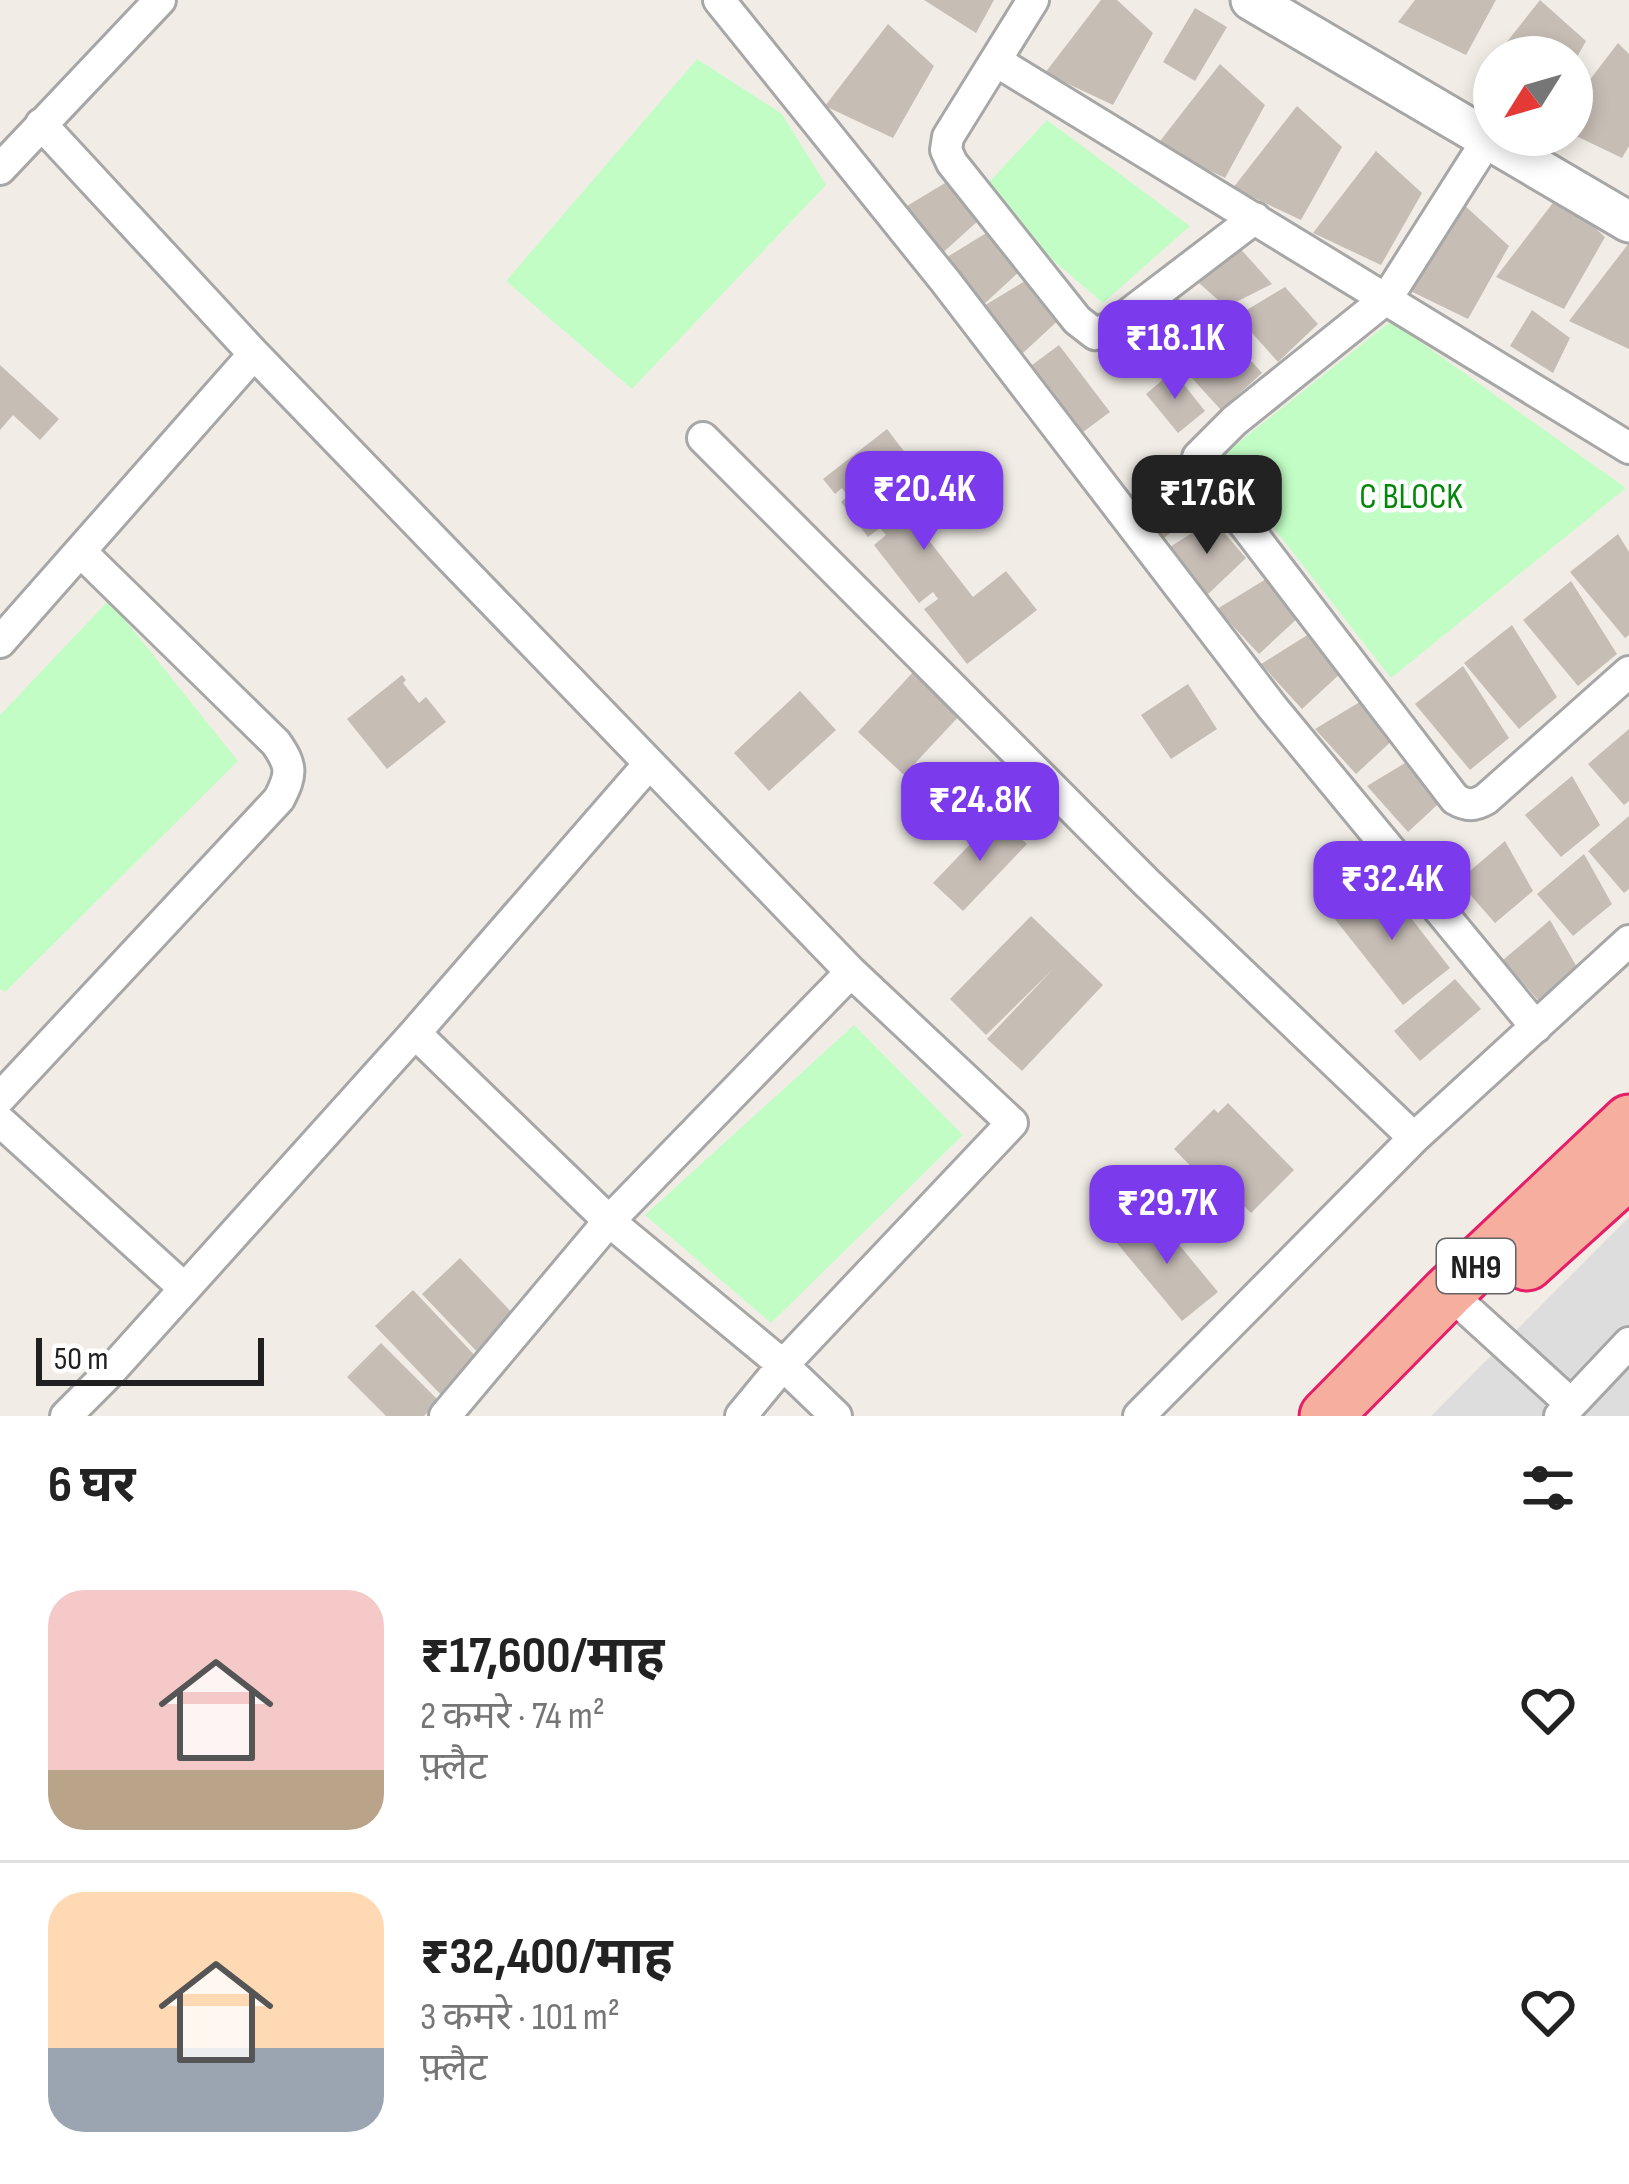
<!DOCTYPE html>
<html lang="hi">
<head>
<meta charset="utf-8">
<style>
  :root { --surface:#fff; --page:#f2f2f2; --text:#222; --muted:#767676; --line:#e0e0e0; --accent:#7c3aed }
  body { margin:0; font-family:"Sofia Sans Condensed","Noto Sans Devanagari",sans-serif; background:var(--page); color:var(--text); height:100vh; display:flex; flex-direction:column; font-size:45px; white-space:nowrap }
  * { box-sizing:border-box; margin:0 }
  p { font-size:39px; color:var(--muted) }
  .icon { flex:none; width:66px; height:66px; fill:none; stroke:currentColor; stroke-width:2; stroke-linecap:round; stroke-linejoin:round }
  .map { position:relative; height:1416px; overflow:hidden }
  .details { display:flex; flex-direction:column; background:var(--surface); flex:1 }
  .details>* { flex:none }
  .needle { width:78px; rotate:233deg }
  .controls { position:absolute; left:1473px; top:36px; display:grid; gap:24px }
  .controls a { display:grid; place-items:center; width:120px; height:120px; border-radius:50%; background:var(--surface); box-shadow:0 6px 18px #0003; font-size:60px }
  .scale { position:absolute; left:36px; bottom:30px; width:228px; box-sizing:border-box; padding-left:12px; border:6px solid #202020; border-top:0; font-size:33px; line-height:42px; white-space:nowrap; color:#202020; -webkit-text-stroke:9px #fff; paint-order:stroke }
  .price { position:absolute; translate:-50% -102px; padding:0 27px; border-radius:24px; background:var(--accent); color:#fff; font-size:39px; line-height:78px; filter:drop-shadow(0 3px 6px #0008) }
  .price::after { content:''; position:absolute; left:50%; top:72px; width:36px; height:27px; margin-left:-18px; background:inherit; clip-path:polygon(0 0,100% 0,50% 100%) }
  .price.current { background:#222; color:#fff }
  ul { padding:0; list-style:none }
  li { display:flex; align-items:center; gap:36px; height:300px; padding:0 48px }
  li+li { border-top:3px solid var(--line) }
  li span { display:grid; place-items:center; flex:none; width:336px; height:240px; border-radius:36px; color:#555 }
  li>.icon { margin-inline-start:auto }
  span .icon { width:144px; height:144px; fill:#fffc; stroke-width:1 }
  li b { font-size:51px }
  h2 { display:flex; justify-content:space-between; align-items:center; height:144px; padding:0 48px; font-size:51px }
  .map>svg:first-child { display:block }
  .residential { fill:#dedddd }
  .park { fill:#c2fdc5 }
  .building { fill:#c6bdb5 }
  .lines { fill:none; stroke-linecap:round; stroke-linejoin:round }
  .minor-casing { stroke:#a7a7a7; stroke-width:36 }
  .tertiary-casing { stroke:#a7a7a7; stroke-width:45 }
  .trunk-casing { stroke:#e61d67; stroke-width:57 }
  .minor { stroke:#fff; stroke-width:30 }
  .tertiary { stroke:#fff; stroke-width:39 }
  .trunk { stroke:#f6ae9e; stroke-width:51 }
  .labels { text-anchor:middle; stroke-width:9; stroke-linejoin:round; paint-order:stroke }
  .shield { fill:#fff; stroke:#636363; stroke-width:3 }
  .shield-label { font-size:33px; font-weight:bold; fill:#202020 }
  .park-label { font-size:36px; fill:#05870c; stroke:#fff }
</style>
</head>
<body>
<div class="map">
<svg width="1629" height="1416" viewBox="0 0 1629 1416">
  <rect width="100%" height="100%" fill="#f1ede6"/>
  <!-- residential -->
  <path class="residential" d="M 1629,1217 L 1629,1416 L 1431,1416 Z"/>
  <!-- park -->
  <path class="park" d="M 697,59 L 782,114 L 826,185 L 632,389 L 506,281 Z
    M 1047,120 L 1190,226 L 1103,303 L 977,195 Z
    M 1391,321 L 1626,488 L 1391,678 L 1219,458 Z
    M 109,600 L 238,761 L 5,992 L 0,989 L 0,715 Z
    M 854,1025 L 963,1135 L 771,1323 L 645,1215 Z"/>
  <!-- building -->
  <path class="building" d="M 924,0 L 994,0 L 976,33 Z
    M 1101,0 L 1117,0 L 1153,33 L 1113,105 L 1045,73 Z
    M 1415,0 L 1496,0 L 1466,55 L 1398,22 Z
    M 1540,0 L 1586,41 L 1572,66 L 1572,57 L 1495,57 Z
    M 1195,8 L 1227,27 L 1195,81 L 1163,62 Z
    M 888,24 L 934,66 L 893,138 L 825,106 Z
    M 1618,43 L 1629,54 L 1629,146 L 1622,158 L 1572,134 L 1572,103 Z
    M 1494,59 L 1494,89 L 1477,80 Z
    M 1220,64 L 1265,105 L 1225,178 L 1157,145 Z
    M 1297,106 L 1342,147 L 1301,220 L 1233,188 Z
    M 1376,151 L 1422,193 L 1381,265 L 1313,233 Z
    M 945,183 L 979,220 L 938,257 L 897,212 Z
    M 1559,195 L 1605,237 L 1564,309 L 1496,277 Z
    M 1463,204 L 1509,246 L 1468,319 L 1400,286 Z
    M 988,232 L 1021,270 L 981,307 L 939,262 Z
    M 1629,243 L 1629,349 L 1569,321 Z
    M 1238,246 L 1272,284 L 1226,307 L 1190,275 Z
    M 1030,278 L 1064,315 L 1023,353 L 982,307 Z
    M 1285,287 L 1318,324 L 1278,362 L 1237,316 Z
    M 1174,293 L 1207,331 L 1166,368 L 1125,322 Z
    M 1532,310 L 1570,338 L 1553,373 L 1510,346 Z
    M 1228,335 L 1262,373 L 1221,410 L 1180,365 Z
    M 1059,345 L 1110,412 L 1079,435 L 1028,368 Z
    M 0,365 L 59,419 L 40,440 L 13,415 L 0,430 Z
    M 1173,371 L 1205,411 L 1178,433 L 1146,394 Z
    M 887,429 L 916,467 L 888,488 L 973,597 L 1006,571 L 1037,610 L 967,664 L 924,609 L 938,599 L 933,592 L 919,603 L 874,545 L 886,535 L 880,528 L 868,537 L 841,502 L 848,496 L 842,488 L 835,494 L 823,479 Z
    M 1187,468 L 1212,502 L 1161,540 L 1136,507 Z
    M 1213,520 L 1246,558 L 1206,596 L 1165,550 Z
    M 1618,534 L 1629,552 L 1629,635 L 1625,638 L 1570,572 Z
    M 1266,579 L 1299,617 L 1259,654 L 1217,609 Z
    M 1571,581 L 1617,654 L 1578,686 L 1523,620 Z
    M 1512,625 L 1557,697 L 1519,729 L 1464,663 Z
    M 1309,634 L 1342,672 L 1302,709 L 1261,664 Z
    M 1463,666 L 1509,738 L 1470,770 L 1415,704 Z
    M 914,671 L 961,714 L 904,775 L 858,732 Z
    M 402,675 L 406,680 L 403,683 L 419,703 L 426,697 L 446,722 L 387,769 L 347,719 Z
    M 1188,684 L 1217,729 L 1171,759 L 1141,715 Z
    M 800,691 L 836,730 L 769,791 L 734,753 Z
    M 1363,700 L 1396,737 L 1356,774 L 1315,729 Z
    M 1629,729 L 1629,801 L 1624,805 L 1588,764 Z
    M 1415,757 L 1448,795 L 1408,832 L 1367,786 Z
    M 1572,776 L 1600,825 L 1561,857 L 1525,815 Z
    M 997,816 L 1027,844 L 963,911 L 933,883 Z
    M 1629,816 L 1629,889 L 1624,893 L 1588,851 Z
    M 1505,841 L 1533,891 L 1495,923 L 1458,881 Z
    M 1584,854 L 1612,904 L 1573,936 L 1537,894 Z
    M 1382,881 L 1450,968 L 1403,1005 L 1334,918 Z
    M 1031,916 L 1103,985 L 1022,1071 L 987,1039 L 1053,969 L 986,1035 L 950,999 Z
    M 1550,920 L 1578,969 L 1539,1001 L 1503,960 Z
    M 1455,979 L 1481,1009 L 1420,1061 L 1394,1031 Z
    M 1228,1103 L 1294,1170 L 1251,1213 L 1221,1183 L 1214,1190 L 1174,1149 L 1214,1109 L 1218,1113 Z
    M 1152,1212 L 1218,1292 L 1182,1321 L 1116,1242 Z
    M 460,1258 L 520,1321 L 482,1357 L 422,1294 Z
    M 413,1290 L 482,1363 L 445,1399 L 375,1326 Z
    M 381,1343 L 439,1401 L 424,1416 L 386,1416 L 347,1377 Z"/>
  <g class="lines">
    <!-- minor casing -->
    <g class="minor-casing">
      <path id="minor" d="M 719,0 L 946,282 L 1272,707 L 1536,1027
        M 1033,0 L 948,137 L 946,150 L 952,163 L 1077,320 L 1095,334 L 1112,327 L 1255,218
        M 996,61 L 1629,448
        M 41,124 L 254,354 L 851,972 L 1012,1123 L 783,1365 L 741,1416
        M 1488,139 L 1387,298 L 1234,421 L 1198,457 L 1209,478 L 1455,799 C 1467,806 1474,806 1486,799 L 1629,672
        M 0,169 L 160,0
        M 703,438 L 1147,883 L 1414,1138
        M 0,642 L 254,354
        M 415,1033 L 609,1221 L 783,1365 L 836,1416
        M 0,1098 L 279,799 C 292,774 292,766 276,743 L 81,552
        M 0,1121 L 184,1288
        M 1448,1292 L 1571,1404
        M 66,1416 L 108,1374 L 415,1033 L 649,764
        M 445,1416 L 609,1221 L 851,972
        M 1139,1416 L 1414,1138 L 1629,941
        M 1560,1416 L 1629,1343"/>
    </g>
    <!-- tertiary casing -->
    <g class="tertiary-casing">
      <path id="tertiary" d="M 1251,0 L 1629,222"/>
    </g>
    <!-- trunk casing -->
    <g class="trunk-casing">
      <path id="trunk" d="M 1527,1264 L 1629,1172
        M 1326,1416 L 1448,1292 L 1629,1121"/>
    </g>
    <!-- minor -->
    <use href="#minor" class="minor"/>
    <!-- tertiary -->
    <use href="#tertiary" class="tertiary"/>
    <!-- trunk -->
    <use href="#trunk" class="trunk"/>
  </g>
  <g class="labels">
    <!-- shield labels -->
    <rect class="shield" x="1437" y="1239" width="78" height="54" rx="9"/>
    <g class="shield-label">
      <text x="1476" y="1278">NH9</text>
    </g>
    <!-- park labels -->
    <g class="park-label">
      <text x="1411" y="508">C BLOCK</text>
    </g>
  </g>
</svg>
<div class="controls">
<a><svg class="needle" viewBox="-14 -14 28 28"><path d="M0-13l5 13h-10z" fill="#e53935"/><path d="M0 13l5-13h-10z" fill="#767676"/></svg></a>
</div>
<div class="scale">50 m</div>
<b class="price" style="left:1175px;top:402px">₹18.1K</b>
<b class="price" style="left:924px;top:553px">₹20.4K</b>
<b class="price current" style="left:1207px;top:557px">₹17.6K</b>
<b class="price" style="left:980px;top:864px">₹24.8K</b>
<b class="price" style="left:1392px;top:943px">₹32.4K</b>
<b class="price" style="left:1167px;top:1267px">₹29.7K</b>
</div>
<section class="details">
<h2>6 घर<svg class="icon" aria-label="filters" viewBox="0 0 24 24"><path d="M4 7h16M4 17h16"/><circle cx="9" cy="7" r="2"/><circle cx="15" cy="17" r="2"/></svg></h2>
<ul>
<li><span style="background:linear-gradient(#f6c9c9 75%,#b9a48a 0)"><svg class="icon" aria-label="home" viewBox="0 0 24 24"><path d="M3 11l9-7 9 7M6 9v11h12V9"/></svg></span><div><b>₹17,600/माह</b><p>2 कमरे · 74 m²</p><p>फ़्लैट</p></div><svg class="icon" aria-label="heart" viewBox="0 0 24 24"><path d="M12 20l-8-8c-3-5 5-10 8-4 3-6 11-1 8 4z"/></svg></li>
<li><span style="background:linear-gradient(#ffd9b3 65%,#9aa5b1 0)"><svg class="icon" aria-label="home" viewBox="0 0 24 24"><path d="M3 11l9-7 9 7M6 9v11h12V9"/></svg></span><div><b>₹32,400/माह</b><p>3 कमरे · 101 m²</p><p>फ़्लैट</p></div><svg class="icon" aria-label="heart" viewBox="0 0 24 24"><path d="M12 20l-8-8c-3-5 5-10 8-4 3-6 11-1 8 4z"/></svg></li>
</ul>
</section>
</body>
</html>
